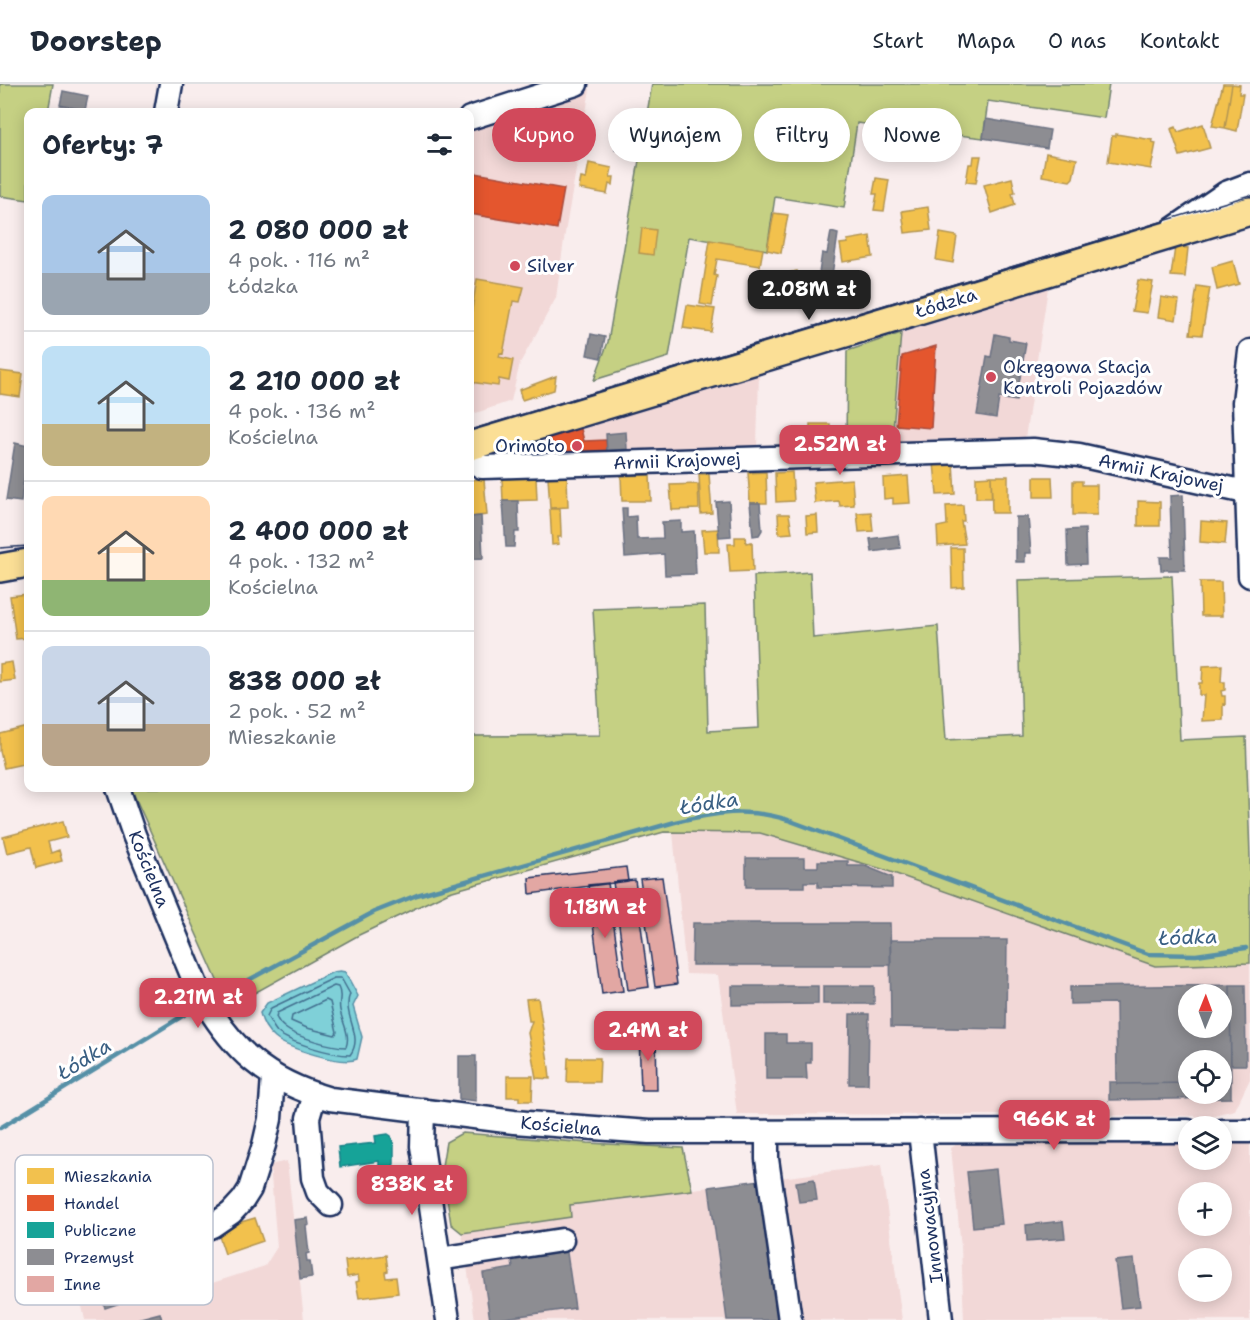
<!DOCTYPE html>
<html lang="pl">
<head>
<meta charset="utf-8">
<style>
  :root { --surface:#fff; --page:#f6f6f7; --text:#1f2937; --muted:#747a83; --line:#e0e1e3; --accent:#d1495b }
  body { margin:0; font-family:"Shantell Sans",sans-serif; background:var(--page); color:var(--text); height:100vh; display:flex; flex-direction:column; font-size:22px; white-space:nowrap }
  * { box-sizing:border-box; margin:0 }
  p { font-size:20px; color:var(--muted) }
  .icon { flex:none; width:33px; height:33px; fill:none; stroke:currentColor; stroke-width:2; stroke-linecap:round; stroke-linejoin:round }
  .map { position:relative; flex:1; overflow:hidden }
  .side { position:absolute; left:24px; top:24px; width:450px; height:684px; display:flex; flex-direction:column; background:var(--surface); border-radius:12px; box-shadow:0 3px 15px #0003 }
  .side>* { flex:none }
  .banner { position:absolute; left:492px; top:24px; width:570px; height:54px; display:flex; gap:12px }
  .needle { width:39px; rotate:1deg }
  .fabs { position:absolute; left:1178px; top:900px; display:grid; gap:12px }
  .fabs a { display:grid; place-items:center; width:54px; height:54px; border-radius:50%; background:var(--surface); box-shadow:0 3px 15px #0003; font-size:30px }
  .price { position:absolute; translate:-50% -51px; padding:0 14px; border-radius:12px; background:var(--accent); color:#fff; font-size:20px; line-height:39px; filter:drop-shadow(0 2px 3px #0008) }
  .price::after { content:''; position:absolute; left:50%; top:36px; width:18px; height:14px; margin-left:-9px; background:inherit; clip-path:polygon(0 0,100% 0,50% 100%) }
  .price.selected { background:#222; color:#fff }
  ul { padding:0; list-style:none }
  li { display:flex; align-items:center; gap:18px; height:150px; padding:0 18px }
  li+li { border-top:2px solid var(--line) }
  li span { display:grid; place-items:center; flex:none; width:168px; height:120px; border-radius:12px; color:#555 }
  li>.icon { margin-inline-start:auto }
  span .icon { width:72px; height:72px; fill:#fffc; stroke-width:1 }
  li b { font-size:26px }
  h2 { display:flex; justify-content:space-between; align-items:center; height:72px; padding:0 18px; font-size:26px }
  .tag { padding:0 21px; border-radius:27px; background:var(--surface); box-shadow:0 3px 15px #0003; font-size:21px; line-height:54px }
  .tag.selected { background:var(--accent); color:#fff }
  header { display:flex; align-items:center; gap:36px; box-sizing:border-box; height:84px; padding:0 30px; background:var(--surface); border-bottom:2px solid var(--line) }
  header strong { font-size:28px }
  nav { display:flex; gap:33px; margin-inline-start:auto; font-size:21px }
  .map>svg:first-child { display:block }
  .built { fill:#f2d8d7; fill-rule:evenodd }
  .green { fill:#c5d083; stroke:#708070; stroke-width:1.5 }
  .water { fill:#7fd0d8; stroke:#5790a7; stroke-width:1.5 }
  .homes { fill:#f2c14e; stroke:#b29553; stroke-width:1.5 }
  .shops { fill:#e4572e; stroke:#a84b3c; stroke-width:1.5 }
  .public { fill:#17a398; stroke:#188087; stroke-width:1.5 }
  .industry { fill:#8d8d92; stroke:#6b7182; stroke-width:1.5; fill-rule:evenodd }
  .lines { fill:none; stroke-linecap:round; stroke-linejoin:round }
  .shore { stroke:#436f8f; stroke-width:1.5 }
  .stream { stroke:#5790a7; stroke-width:4.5 }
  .building { fill:#e2a7a3; stroke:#1b2f5e; stroke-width:1.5 }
  .minor-casing { stroke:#1b2f5e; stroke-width:27 }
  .major-casing { stroke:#1b2f5e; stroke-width:32 }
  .minor { stroke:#fff; stroke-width:22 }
  .major { stroke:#fbdf96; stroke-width:27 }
  .tram { stroke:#1b2f5e; stroke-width:1.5 }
  .poi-dot { fill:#d1495b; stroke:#fff; stroke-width:2 }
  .labels { text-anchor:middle; stroke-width:6; stroke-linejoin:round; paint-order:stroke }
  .poi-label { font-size:18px; fill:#1b2f5e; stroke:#fff; text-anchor:start }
  .street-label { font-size:18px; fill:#1b2f5e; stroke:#fff }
  .water-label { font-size:20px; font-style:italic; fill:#395f83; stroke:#fff }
  .key { fill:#fff; stroke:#bbc1cf; stroke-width:1.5 }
  .key-label { font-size:16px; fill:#1b2f5e }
</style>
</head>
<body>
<header>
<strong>Doorstep</strong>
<nav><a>Start</a><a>Mapa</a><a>O nas</a><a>Kontakt</a></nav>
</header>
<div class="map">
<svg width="1250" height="1236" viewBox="0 0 1250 1236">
  <rect width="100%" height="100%" fill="#f9eded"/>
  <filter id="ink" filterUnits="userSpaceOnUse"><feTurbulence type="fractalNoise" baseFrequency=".0167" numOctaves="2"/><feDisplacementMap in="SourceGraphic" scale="12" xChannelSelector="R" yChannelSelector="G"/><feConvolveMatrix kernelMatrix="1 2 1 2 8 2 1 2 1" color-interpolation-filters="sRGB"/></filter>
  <g filter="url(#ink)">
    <!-- built -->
    <path class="built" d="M 590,5 L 565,149 L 556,214 L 520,279 L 511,317 L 470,331 L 470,44 Z
      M 1048,204 L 1025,354 L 892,358 L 901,249 Z
      M 759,291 L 757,362 L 607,367 L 606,356 L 584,357 L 581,345 Z
      M 673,748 L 760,749 L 882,785 L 1154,882 L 1250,879 L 1250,995 L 1235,1026 L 1209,1032 L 737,1030 L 718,891 L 686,890 ZM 1188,910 L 1221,910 L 1221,944 L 1188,944 ZM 1188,976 L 1221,976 L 1221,1010 L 1188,1010 Z
      M 962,1057 L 1188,1058 L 1188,1076 L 1221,1076 L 1221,1058 L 1250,1058 L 1250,1236 L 964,1236 L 961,1163 L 951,1064 ZM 1188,1108 L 1221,1108 L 1221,1142 L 1188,1142 ZM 1188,1174 L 1221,1174 L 1221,1208 L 1188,1208 Z
      M 287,1077 L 304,1236 L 85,1236 L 69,1163 L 153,1135 L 178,1210 L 265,1182 L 277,1163 L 270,1081 Z
      M 881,1081 L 902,1236 L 475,1236 L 462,1149 L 571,1133 L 569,1121 Z"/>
    <!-- green -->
    <path class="green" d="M 0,0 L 53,0 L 48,28 L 28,28 L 28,116 L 0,112 Z
      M 652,0 L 1109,0 L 1104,34 L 988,17 L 983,54 L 857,39 L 844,124 L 775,113 L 767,166 L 689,153 L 669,273 L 594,296 L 608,258 Z
      M 901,249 L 892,358 L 846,360 L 847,267 Z
      M 810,488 L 813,554 L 938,542 L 946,656 L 1022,652 L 1018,496 L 1172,492 L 1180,656 L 1246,653 L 1250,772 L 1250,879 L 1155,882 L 882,785 L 760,749 L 664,748 L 449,808 L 359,851 L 229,923 L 131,704 L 470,704 L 470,652 L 600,651 L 593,525 L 705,521 L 708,647 L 759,644 L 754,492 Z
      M 462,1049 L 588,1059 L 683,1064 L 692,1106 L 570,1121 L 571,1133 L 462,1149 L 451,1140 L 442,1082 L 446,1058 Z"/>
    <!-- water -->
    <path class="water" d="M 340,887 L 345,888 L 358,912 L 353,922 L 362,953 L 357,975 C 343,982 287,964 275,954 C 268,948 262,938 260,929 L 267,919 L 333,888 Z"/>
    <!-- homes -->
    <path class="homes" d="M 1223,0 L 1232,0 L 1225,44 L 1212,42 Z
      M 1232,0 L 1240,1 L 1239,10 L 1243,10 L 1237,47 L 1225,44 Z
      M 1203,40 L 1210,64 L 1180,72 L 1171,45 L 1176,43 L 1178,48 Z
      M 1116,50 L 1153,56 L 1152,58 L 1156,59 L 1151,85 L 1108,78 L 1112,52 L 1116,52 Z
      M 1046,69 L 1077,75 L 1073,94 L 1070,97 L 1042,92 Z
      M 974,72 L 981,72 L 976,99 L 966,98 L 969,80 L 973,80 Z
      M 589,79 L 612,84 L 610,93 L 614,93 L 613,101 L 609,100 L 607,110 L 579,105 L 581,94 L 586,95 Z
      M 876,94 L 889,96 L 884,127 L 874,126 L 877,110 L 873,110 Z
      M 1012,94 L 1015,108 L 1012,109 L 1015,121 L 992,129 L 984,101 Z
      M 928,123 L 931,146 L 905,149 L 902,127 Z
      M 774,129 L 788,131 L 781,169 L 767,166 Z
      M 642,144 L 656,146 L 653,171 L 639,169 Z
      M 940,149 L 957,152 L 953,179 L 936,176 Z
      M 870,152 L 873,173 L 843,178 L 840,160 L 848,159 L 847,156 Z
      M 710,156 L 763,165 L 760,182 L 717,175 L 714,191 L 717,192 L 712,222 L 700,220 Z
      M 1175,163 L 1188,164 L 1185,193 L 1171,192 Z
      M 1233,177 L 1239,200 L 1217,206 L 1212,183 Z
      M 797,187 L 803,210 L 778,216 L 772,193 Z
      M 477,195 L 524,203 L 520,218 L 513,217 L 503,270 L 500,269 L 499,273 L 513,276 L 509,297 L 499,295 L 498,302 L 470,298 L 470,238 Z
      M 1138,196 L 1153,198 L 1147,229 L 1132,227 Z
      M 1197,202 L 1210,204 L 1202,251 L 1190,250 Z
      M 1161,213 L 1179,216 L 1176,236 L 1158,233 Z
      M 687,221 L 715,225 L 711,248 L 683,244 Z
      M 0,287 L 23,290 L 20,313 L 0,310 Z
      M 556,292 L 554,306 L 522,316 L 519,306 Z
      M 810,340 L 830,340 L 830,360 L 810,359 Z
      M 953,378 L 955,410 L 937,411 L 934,379 Z
      M 766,388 L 767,419 L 750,419 L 748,389 Z
      M 792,388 L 794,417 L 776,418 L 775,389 Z
      M 699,390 L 709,390 L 712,429 L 701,430 Z
      M 650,391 L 651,417 L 622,417 L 621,392 Z
      M 567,392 L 568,423 L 550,424 L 548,393 Z
      M 908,392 L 910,419 L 893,420 L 893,414 L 884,415 L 883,394 Z
      M 991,392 L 992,414 L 976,414 L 976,393 Z
      M 991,392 L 1008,392 L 1008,429 L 992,429 Z
      M 536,393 L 537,416 L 503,417 L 502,395 Z
      M 1034,393 L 1052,393 L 1053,413 L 1034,413 Z
      M 484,395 L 487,431 L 470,433 L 470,396 Z
      M 852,395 L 854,421 L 840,422 L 839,417 L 815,419 L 813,398 Z
      M 1073,397 L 1082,397 L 1082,401 L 1097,401 L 1097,431 L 1073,431 Z
      M 698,400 L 699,425 L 672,426 L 670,401 Z
      M 1138,417 L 1160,418 L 1160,442 L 1138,442 Z
      M 963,421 L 964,437 L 961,437 L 965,460 L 938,462 L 937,443 L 947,441 L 946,422 Z
      M 550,425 L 560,425 L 561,448 L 561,453 L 558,453 L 559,460 L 552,461 Z
      M 871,428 L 873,447 L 859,448 L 857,429 Z
      M 778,430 L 789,430 L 792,449 L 779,450 Z
      M 817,431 L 818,448 L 807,449 L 806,432 Z
      M 1201,437 L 1227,439 L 1225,460 L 1200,458 Z
      M 718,445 L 719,468 L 704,468 L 702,446 Z
      M 735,453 L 745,453 L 746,459 L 752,458 L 753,487 L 730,488 L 728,460 L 735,460 Z
      M 951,464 L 963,464 L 964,503 L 952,504 Z
      M 1200,498 L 1221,498 L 1222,532 L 1201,532 Z
      M 27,510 L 28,554 L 16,555 L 10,512 Z
      M 12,578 L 15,596 L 0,598 L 0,580 Z
      M 1222,581 L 1221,598 L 1225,598 L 1225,606 L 1221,607 L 1222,612 L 1225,612 L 1225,621 L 1223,620 L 1223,636 L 1202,637 L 1204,611 L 1199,611 L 1199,599 L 1202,599 L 1203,582 Z
      M 28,643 L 28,679 L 4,684 L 0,667 L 0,650 Z
      M 63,737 L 67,753 L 48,758 L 51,769 L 59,766 L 62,777 L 36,784 L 31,763 L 7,769 L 3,753 Z
      M 538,914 L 549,984 L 550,995 L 536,994 L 528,949 L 532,937 L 529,937 L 526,915 Z
      M 568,974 L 600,974 L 599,998 L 567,998 Z
      M 507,992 L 533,992 L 532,1017 L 519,1017 L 519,1013 L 507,1013 Z
      M 239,1133 L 241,1138 L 255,1134 L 263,1157 L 225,1170 L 217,1146 Z
      M 386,1171 L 388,1187 L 385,1188 L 386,1194 L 396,1193 L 398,1209 L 359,1214 L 356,1198 L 359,1197 L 358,1191 L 347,1193 L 345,1177 Z"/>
    <!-- shops -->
    <path class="shops" d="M 470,88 L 564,105 L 557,145 L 470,130 Z
      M 936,262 L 931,344 L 896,341 L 902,272 Z
      M 581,345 L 584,357 L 606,356 L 607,367 L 549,370 L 545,354 Z"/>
    <!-- public -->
    <path class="public" d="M 388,1050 L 391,1052 L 394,1062 L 394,1080 L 392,1083 L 379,1084 L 379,1077 L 340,1083 L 338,1063 L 376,1059 L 375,1052 Z"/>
    <!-- industry -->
    <path class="industry" d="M 63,7 L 88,12 L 85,26 L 60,21 Z
      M 546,19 L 543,39 L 540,38 L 538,51 L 525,49 L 529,24 Z
      M 622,33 L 638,36 L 632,69 L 615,66 Z
      M 986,35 L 1050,46 L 1047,64 L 983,54 Z
      M 831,148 L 838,150 L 832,191 L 819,189 L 822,169 L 827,170 Z
      M 591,250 L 605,253 L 601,274 L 587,271 Z
      M 995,250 L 1009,253 L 1009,256 L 1026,259 L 1016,317 L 999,314 L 996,334 L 977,331 L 987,272 L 991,273 Z
      M 626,348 L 627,365 L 607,367 L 606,350 Z
      M 15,359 L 28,362 L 21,418 L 6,416 Z
      M 1183,411 L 1185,486 L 1161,486 L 1160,473 L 1172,473 L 1170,412 Z
      M 503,417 L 518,417 L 519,448 L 515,448 L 514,463 L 506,463 Z
      M 729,417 L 731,452 L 719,453 L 716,418 Z
      M 750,419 L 760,419 L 762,446 L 759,451 L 753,452 Z
      M 622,424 L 627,424 L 627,433 L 636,432 L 637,455 L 663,454 L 662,438 L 681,437 L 681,448 L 694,447 L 696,490 L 665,491 L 664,470 L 625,473 Z
      M 481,432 L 483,474 L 471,475 L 470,433 Z
      M 1016,433 L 1028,433 L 1031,469 L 1025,469 L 1025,478 L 1016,478 Z
      M 1085,445 L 1086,480 L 1068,481 L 1067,446 Z
      M 898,451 L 900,464 L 872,468 L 870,455 Z
      M 746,774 L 804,774 L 804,783 L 818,783 L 818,777 L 848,777 L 848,782 L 865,782 L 892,793 L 892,804 L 818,803 L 818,798 L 804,798 L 804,803 L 746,803 Z
      M 693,839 L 890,839 L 891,881 L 692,881 Z
      M 890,856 L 1007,856 L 1006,945 L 891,943 Z
      M 1230,901 L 1231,999 L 1221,999 L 1221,976 L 1188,976 L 1188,999 L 1117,1000 L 1116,919 L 1070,920 L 1070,903 ZM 1188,910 L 1221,910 L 1221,944 L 1188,944 Z
      M 1230,901 L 1245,901 L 1246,981 L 1231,981 Z
      M 732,902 L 818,902 L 818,920 L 732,921 Z
      M 823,902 L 874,902 L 874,920 L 823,920 Z
      M 850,930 L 869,930 L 868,1000 L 849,1000 Z
      M 766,950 L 786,950 L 786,959 L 811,959 L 811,979 L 806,979 L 807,995 L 766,995 Z
      M 459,972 L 476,972 L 476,1017 L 459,1015 Z
      M 1109,998 L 1117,998 L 1117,1000 L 1188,999 L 1188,1010 L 1221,1010 L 1221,999 L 1231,999 L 1231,1014 L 1109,1016 Z
      M 996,1085 L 1002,1140 L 973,1143 L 967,1088 Z
      M 814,1095 L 817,1116 L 799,1118 L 796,1098 Z
      M 760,1096 L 781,1236 L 727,1236 L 709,1103 Z
      M 308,1134 L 309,1141 L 306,1142 L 309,1169 L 306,1170 L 307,1177 L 310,1177 L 312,1193 L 300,1195 L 294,1136 Z
      M 1063,1137 L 1065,1154 L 1027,1157 L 1026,1141 Z
      M 119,1148 L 126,1169 L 112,1174 L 126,1217 L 105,1224 L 85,1159 Z
      M 566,1162 L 575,1224 L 490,1236 L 483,1189 L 513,1184 L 511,1171 Z
      M 1134,1175 L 1140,1222 L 1121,1224 L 1115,1177 Z
      M 160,1229 L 162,1236 L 133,1236 Z"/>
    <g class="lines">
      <!-- shore -->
      <path class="shore" d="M 334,894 L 341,894 L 350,910 C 341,931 365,952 350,971 C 333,971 290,959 277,948 C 273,943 270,937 267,932 L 271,924 Z
        M 334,902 L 338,903 C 343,912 338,916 340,926 C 342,938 351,951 346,963 C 332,963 296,953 285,944 C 281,941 278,937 276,933 L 277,929 Z
        M 326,916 L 330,918 L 337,948 L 335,951 L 307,944 L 291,937 L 292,932 Z"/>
      <!-- stream -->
      <path class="stream" d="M 221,911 L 374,828 L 417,811 L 675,738 C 713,729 749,723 788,736 L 1148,870 L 1196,871 L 1246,864
        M 0,1044 L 184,931"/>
    </g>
    <!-- building -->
    <path class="building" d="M 626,783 L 628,797 L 530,810 L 529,794 Z
      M 662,793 L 677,900 L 655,903 L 640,795 Z
      M 635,796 L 649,903 L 628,906 L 613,798 Z
      M 608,799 L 623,907 L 602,910 L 588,801 Z
      M 639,951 L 656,951 L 657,1006 L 641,1006 Z"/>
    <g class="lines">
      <!-- minor casing -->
      <g class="minor-casing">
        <path id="minor" d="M 166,28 L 171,0
          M 470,34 L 576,0
          M 1172,146 L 1226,109 L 1250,100
          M 1250,267 L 1244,318 L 1250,492
          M 470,366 L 477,380 L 482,383 L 1033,366 L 1079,371 L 1250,409
          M 118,704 L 134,751 L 199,908 C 232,966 264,996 330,1015 L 514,1038 L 649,1048 L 1188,1047
          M 315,1010 L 308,1034 L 313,1094 L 318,1108 L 331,1121
          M 423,1026 L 422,1062 L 448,1236
          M 920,1047 L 941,1236
          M 1221,1047 L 1250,1047
          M 767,1048 L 767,1075 L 790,1236
          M 163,1163 L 212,1142 L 231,1129 L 243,1116 L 250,1105 L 264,1061 L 270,1035 L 273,992
          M 439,1175 L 562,1156"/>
      </g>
      <!-- major casing -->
      <g class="major-casing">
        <path id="major" d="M 470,362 L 1250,127
          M 0,484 L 28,479"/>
      </g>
      <!-- minor -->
      <use href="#minor" class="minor"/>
      <!-- major -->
      <use href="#major" class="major"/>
      <!-- tram -->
      <path class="tram" d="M 470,346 L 1250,111
        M 0,464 L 28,462"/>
    </g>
  </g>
  <!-- markers -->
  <g class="poi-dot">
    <circle cx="515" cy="182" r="6"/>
    <circle cx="991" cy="293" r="6"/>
    <circle cx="577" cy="362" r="6"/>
  </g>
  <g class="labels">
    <!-- poi labels -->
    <g class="poi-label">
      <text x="527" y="188">Silver</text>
      <text x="1003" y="289">Okręgowa Stacja<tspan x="1003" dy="21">Kontroli Pojazdów</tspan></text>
      <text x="565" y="368" text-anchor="end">Orimoto</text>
    </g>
    <!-- street labels -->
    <g class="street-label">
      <text transform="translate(946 219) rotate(-17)" y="6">Łódzka</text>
      <text transform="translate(677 377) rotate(-2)" y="6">Armii Krajowej</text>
      <text transform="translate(1161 389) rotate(12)" y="6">Armii Krajowej</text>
      <text transform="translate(149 785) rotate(68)" y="6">Kościelna</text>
      <text transform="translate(561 1042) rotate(5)" y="6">Kościelna</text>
      <text transform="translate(930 1142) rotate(-97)" y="6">Innowacyjna</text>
    </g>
    <!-- water labels -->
    <g class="water-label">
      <text transform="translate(709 719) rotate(-9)" y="7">Łódka</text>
      <text transform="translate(1188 853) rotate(-2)" y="7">Łódka</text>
      <text transform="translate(84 975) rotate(-32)" y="7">Łódka</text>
    </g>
  </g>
  <!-- legend -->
  <rect x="15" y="1071" width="198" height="150" rx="9" class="key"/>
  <rect x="27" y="1084" width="27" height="16" fill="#f2c14e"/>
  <rect x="27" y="1111" width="27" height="16" fill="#e4572e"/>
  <rect x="27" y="1138" width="27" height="16" fill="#17a398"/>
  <rect x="27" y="1165" width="27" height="16" fill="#8d8d92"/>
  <rect x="27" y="1192" width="27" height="16" fill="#e2a7a3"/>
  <g class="key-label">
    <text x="64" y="1098">Mieszkania</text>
    <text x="64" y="1125">Handel</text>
    <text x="64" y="1152">Publiczne</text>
    <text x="64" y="1179">Przemysł</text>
    <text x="64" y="1206">Inne</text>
  </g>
</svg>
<div class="fabs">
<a><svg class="needle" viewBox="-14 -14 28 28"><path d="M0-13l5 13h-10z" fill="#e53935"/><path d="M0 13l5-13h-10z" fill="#747a83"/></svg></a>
<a><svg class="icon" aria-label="locate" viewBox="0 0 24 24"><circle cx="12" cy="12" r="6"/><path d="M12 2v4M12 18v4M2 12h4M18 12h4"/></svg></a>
<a><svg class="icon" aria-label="layers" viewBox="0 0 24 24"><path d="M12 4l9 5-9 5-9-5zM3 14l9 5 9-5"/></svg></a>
<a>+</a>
<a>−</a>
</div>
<b class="price selected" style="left:809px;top:237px">2.08M zł</b>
<b class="price" style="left:840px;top:392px">2.52M zł</b>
<b class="price" style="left:605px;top:855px">1.18M zł</b>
<b class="price" style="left:198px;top:945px">2.21M zł</b>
<b class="price" style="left:648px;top:978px">2.4M zł</b>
<b class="price" style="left:1054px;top:1067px">966K zł</b>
<b class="price" style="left:412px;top:1132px">838K zł</b>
<div class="banner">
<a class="tag selected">Kupno</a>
<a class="tag">Wynajem</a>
<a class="tag">Filtry</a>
<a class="tag">Nowe</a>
</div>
<section class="side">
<h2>Oferty: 7<svg class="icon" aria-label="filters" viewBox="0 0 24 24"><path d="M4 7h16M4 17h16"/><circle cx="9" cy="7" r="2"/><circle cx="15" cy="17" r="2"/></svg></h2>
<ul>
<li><span style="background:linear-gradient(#a9c7e8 65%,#9aa5b1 0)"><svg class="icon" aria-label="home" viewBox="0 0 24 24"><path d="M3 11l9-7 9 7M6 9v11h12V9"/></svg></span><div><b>2 080 000 zł</b><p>4 pok. · 116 m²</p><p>Łódzka</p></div></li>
<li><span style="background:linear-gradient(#bfe0f5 65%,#c2b280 0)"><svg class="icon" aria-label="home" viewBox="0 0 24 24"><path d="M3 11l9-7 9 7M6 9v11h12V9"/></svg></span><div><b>2 210 000 zł</b><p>4 pok. · 136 m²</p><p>Kościelna</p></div></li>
<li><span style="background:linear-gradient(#ffd9b3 70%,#8fb573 0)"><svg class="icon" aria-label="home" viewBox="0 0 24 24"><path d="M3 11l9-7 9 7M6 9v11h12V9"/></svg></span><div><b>2 400 000 zł</b><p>4 pok. · 132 m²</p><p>Kościelna</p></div></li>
<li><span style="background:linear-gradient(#c9d6e8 65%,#b9a48a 0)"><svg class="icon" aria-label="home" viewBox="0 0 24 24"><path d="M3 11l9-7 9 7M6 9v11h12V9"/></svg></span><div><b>838 000 zł</b><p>2 pok. · 52 m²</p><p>Mieszkanie</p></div></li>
</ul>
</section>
</div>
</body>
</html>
